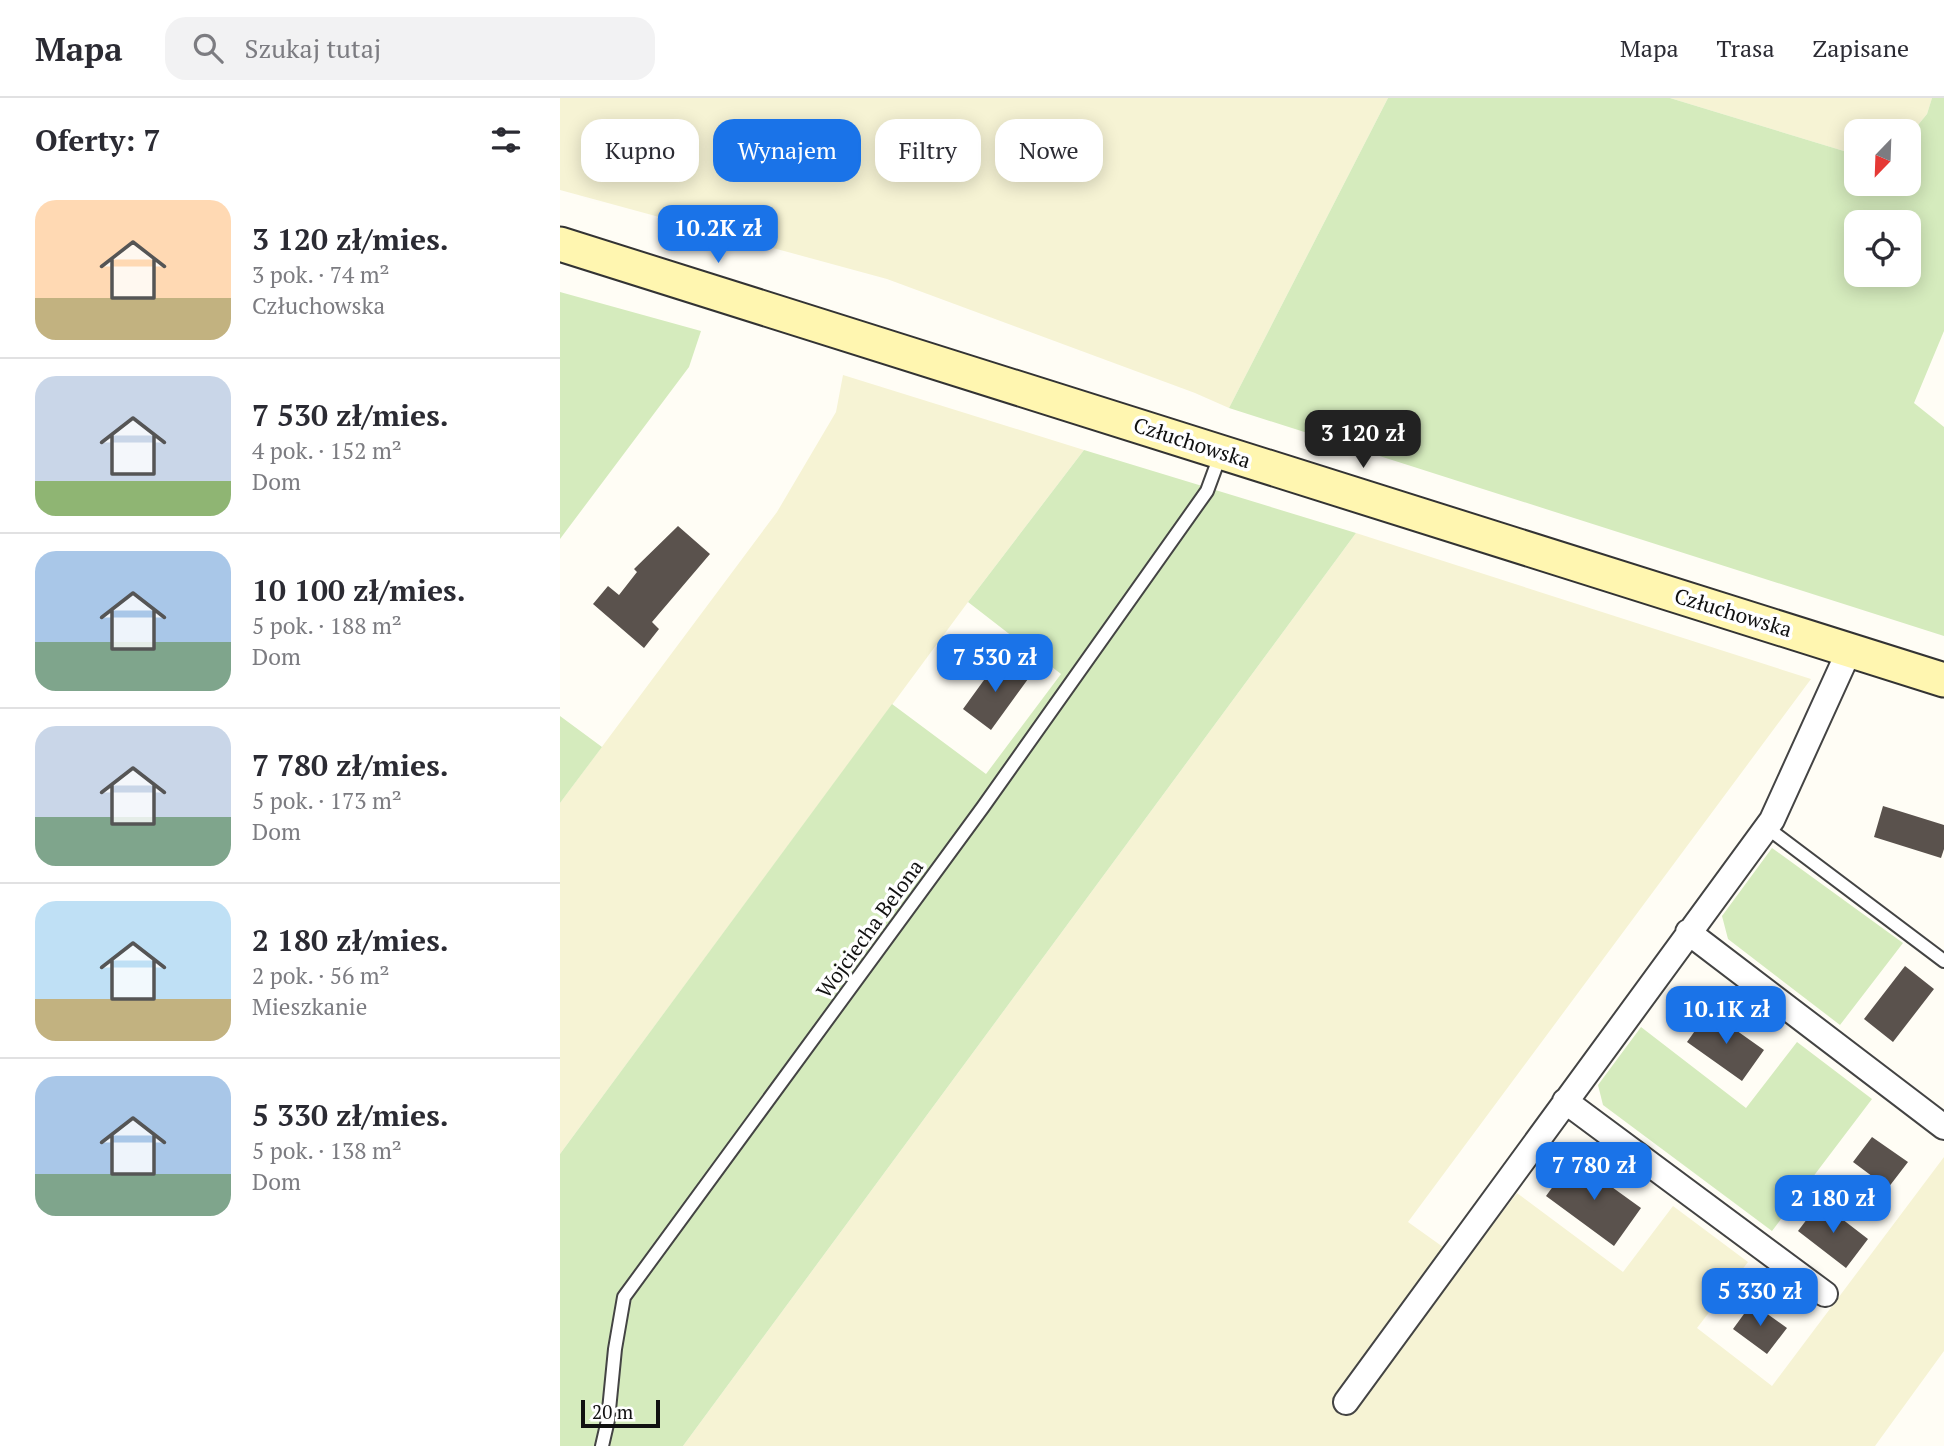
<!DOCTYPE html>
<html lang="pl">
<head>
<meta charset="utf-8">
<style>
  :root { --surface:#fff; --page:#f2f2f3; --text:#2b2b33; --muted:#7c7c81; --line:#e1e1e2; --accent:#1a73e8 }
  body { margin:0; font-family:"PT Serif",serif; background:var(--page); color:var(--text); height:100vh; display:flex; flex-direction:column; font-size:26px; white-space:nowrap }
  * { box-sizing:border-box; margin:0 }
  p { font-size:23px; color:var(--muted) }
  .icon { flex:none; width:38px; height:38px; fill:none; stroke:currentColor; stroke-width:2; stroke-linecap:round; stroke-linejoin:round }
  .map { position:relative; flex:1; overflow:hidden }
  .drawer { display:flex; flex-direction:column; background:var(--surface); width:560px }
  .drawer>* { flex:none }
  .hud { position:absolute; left:21px; top:21px; width:665px; height:63px; display:flex; gap:14px }
  .needle { width:46px; rotate:203deg }
  .buttons { position:absolute; left:1284px; top:21px; display:grid; gap:14px }
  .buttons a { display:grid; place-items:center; width:77px; height:77px; border-radius:14px; background:var(--surface); box-shadow:0 4px 18px #0003; font-size:35px }
  .scale { position:absolute; left:21px; bottom:18px; width:79px; box-sizing:border-box; padding-left:7px; border:4px solid #111; border-top:0; font-size:19px; line-height:24px; white-space:nowrap; color:#111; -webkit-text-stroke:5px #fff; paint-order:stroke }
  .price { position:absolute; translate:-50% -60px; padding:0 16px; border-radius:14px; background:var(--accent); color:#fff; font-size:23px; line-height:46px; filter:drop-shadow(0 2px 4px #0008) }
  .price::after { content:''; position:absolute; left:50%; top:42px; width:21px; height:16px; margin-left:-10px; background:inherit; clip-path:polygon(0 0,100% 0,50% 100%) }
  .price.on { background:#222; color:#fff }
  ul { padding:0; list-style:none }
  li { display:flex; align-items:center; gap:21px; height:175px; padding:0 35px }
  li+li { border-top:2px solid var(--line) }
  li span { display:grid; place-items:center; flex:none; width:196px; height:140px; border-radius:21px; color:#555 }
  li>.icon { margin-inline-start:auto }
  span .icon { width:84px; height:84px; fill:#fffc; stroke-width:1 }
  li b { font-size:30px }
  h2 { display:flex; justify-content:space-between; align-items:center; height:84px; padding:0 35px; font-size:30px }
  .pill { padding:0 24px; border-radius:21px; background:var(--surface); box-shadow:0 4px 18px #0003; font-size:24px; line-height:63px }
  .pill.on { background:var(--accent); color:#fff }
  header { display:flex; align-items:center; gap:42px; box-sizing:border-box; height:98px; padding:0 35px; background:var(--surface); border-bottom:2px solid var(--line) }
  header strong { font-size:33px }
  nav { display:flex; gap:38px; margin-inline-start:auto; font-size:24px }
  .search { width:490px; height:63px; background:var(--page); display:flex; align-items:center; gap:18px; box-sizing:border-box; padding:0 24px; border-radius:21px; color:var(--muted); font-size:26px }
  main { display:flex; flex:1; min-height:0 }
  .map>svg:first-child { display:block }
  .farmland { fill:#f6f3d4 }
  .green { fill:#d5ebbd; fill-rule:evenodd }
  .building { fill:#5a524d }
  .lines { fill:none; stroke-linecap:round; stroke-linejoin:round }
  .lane-casing { stroke:#444; stroke-width:16 }
  .street-casing { stroke:#444; stroke-width:28 }
  .secondary-casing { stroke:#333; stroke-width:37 }
  .lane { stroke:#fff; stroke-width:12 }
  .street { stroke:#fff; stroke-width:24 }
  .secondary { stroke:#fff6b0; stroke-width:33 }
  .labels { text-anchor:middle; stroke-width:7; stroke-linejoin:round; paint-order:stroke }
  .street-label { font-size:21px; fill:#111; stroke:#fff }
</style>
</head>
<body>
<header>
<strong>Mapa</strong>
<div class="search"><svg class="icon" aria-label="search" viewBox="0 0 24 24"><circle cx="10" cy="10" r="6"/><path d="M15 15l6 6"/></svg>Szukaj tutaj</div>
<nav><a>Mapa</a><a>Trasa</a><a>Zapisane</a></nav>
</header>
<main>
<section class="drawer">
<h2>Oferty: 7<svg class="icon" aria-label="filters" viewBox="0 0 24 24"><path d="M4 7h16M4 17h16"/><circle cx="9" cy="7" r="2"/><circle cx="15" cy="17" r="2"/></svg></h2>
<ul>
<li><span style="background:linear-gradient(#ffd9b3 70%,#c2b280 0)"><svg class="icon" aria-label="home" viewBox="0 0 24 24"><path d="M3 11l9-7 9 7M6 9v11h12V9"/></svg></span><div><b>3 120 zł/mies.</b><p>3 pok. · 74 m²</p><p>Człuchowska</p></div></li>
<li><span style="background:linear-gradient(#c9d6e8 75%,#8fb573 0)"><svg class="icon" aria-label="home" viewBox="0 0 24 24"><path d="M3 11l9-7 9 7M6 9v11h12V9"/></svg></span><div><b>7 530 zł/mies.</b><p>4 pok. · 152 m²</p><p>Dom</p></div></li>
<li><span style="background:linear-gradient(#a9c7e8 65%,#7fa58c 0)"><svg class="icon" aria-label="home" viewBox="0 0 24 24"><path d="M3 11l9-7 9 7M6 9v11h12V9"/></svg></span><div><b>10 100 zł/mies.</b><p>5 pok. · 188 m²</p><p>Dom</p></div></li>
<li><span style="background:linear-gradient(#c9d6e8 65%,#7fa58c 0)"><svg class="icon" aria-label="home" viewBox="0 0 24 24"><path d="M3 11l9-7 9 7M6 9v11h12V9"/></svg></span><div><b>7 780 zł/mies.</b><p>5 pok. · 173 m²</p><p>Dom</p></div></li>
<li><span style="background:linear-gradient(#bfe0f5 70%,#c2b280 0)"><svg class="icon" aria-label="home" viewBox="0 0 24 24"><path d="M3 11l9-7 9 7M6 9v11h12V9"/></svg></span><div><b>2 180 zł/mies.</b><p>2 pok. · 56 m²</p><p>Mieszkanie</p></div></li>
<li><span style="background:linear-gradient(#a9c7e8 70%,#7fa58c 0)"><svg class="icon" aria-label="home" viewBox="0 0 24 24"><path d="M3 11l9-7 9 7M6 9v11h12V9"/></svg></span><div><b>5 330 zł/mies.</b><p>5 pok. · 138 m²</p><p>Dom</p></div></li>
</ul>
</section>
<div class="map">
<svg width="1384" height="1348" viewBox="0 0 1384 1348">
  <rect width="100%" height="100%" fill="#fffdf5"/>
  <!-- farmland -->
  <path class="farmland" d="M 0,0 L 828,0 L 669,310 L 635,295 L 327,181 L 0,92 Z
    M 1110,0 L 1372,0 L 1367,16 L 1349,38 L 1349,33 L 1297,33 L 1297,57 Z
    M 283,277 L 524,352 L 408,504 L 0,1056 L 0,705 L 217,414 L 276,314 Z
    M 796,435 L 1251,581 L 848,1124 L 904,1164 L 957,1095 L 1063,1174 L 1113,1108 L 1188,1164 L 1137,1230 L 1212,1288 L 1384,1059 L 1384,1253 L 1315,1348 L 123,1348 Z"/>
  <!-- green -->
  <path class="green" d="M 828,0 L 1110,0 L 1297,57 L 1297,86 L 1349,86 L 1349,38 L 1367,16 L 1372,0 L 1384,0 L 1384,233 L 1354,305 L 1384,329 L 1384,538 L 669,310 ZM 1349,124 L 1349,177 L 1297,177 L 1297,124 Z
    M 0,194 L 141,233 L 129,269 L 0,441 Z
    M 524,352 L 796,435 L 123,1348 L 0,1348 L 0,1056 L 332,606 L 426,676 L 501,576 L 408,504 Z
    M 0,618 L 42,649 L 0,705 Z
    M 1212,750 L 1343,845 L 1280,927 L 1168,841 L 1162,818 Z
    M 1081,929 L 1186,1010 L 1237,944 L 1312,1001 L 1212,1133 L 1043,1007 L 1038,987 Z"/>
  <!-- building -->
  <path class="building" d="M 118,428 L 150,456 L 92,524 L 99,531 L 84,550 L 33,506 L 48,488 L 59,497 L 77,474 L 74,471 Z
    M 440,560 L 468,581 L 431,632 L 403,611 Z
    M 1323,708 L 1384,727 L 1384,751 L 1381,760 L 1314,739 Z
    M 1345,868 L 1374,891 L 1333,944 L 1304,921 Z
    M 1149,913 L 1204,952 L 1182,983 L 1127,944 Z
    M 1312,1039 L 1348,1064 L 1328,1090 L 1293,1064 Z
    M 1013,1061 L 1081,1110 L 1054,1148 L 986,1098 Z
    M 1260,1104 L 1308,1141 L 1286,1170 L 1238,1133 Z
    M 1192,1205 L 1227,1230 L 1207,1256 L 1173,1231 Z"/>
  <g class="lines">
    <!-- lane casing -->
    <g class="lane-casing">
      <path id="lane" d="M 1206,729 L 1384,863
        M 42,1348 L 48,1322 L 55,1251 L 64,1199 L 423,709 L 647,393 L 661,355"/>
    </g>
    <!-- street casing -->
    <g class="street-casing">
      <path id="street" d="M 1128,834 L 1384,1029
        M 1005,1003 L 1265,1196
        M 786,1304 L 1212,722 L 1289,553"/>
    </g>
    <!-- secondary casing -->
    <g class="secondary-casing">
      <path id="secondary" d="M 0,146 L 1384,582"/>
    </g>
    <!-- lane -->
    <use href="#lane" class="lane"/>
    <!-- street -->
    <use href="#street" class="street"/>
    <!-- secondary -->
    <use href="#secondary" class="secondary"/>
  </g>
  <g class="labels">
    <!-- street labels -->
    <g class="street-label">
      <text transform="translate(632 345) rotate(18)" y="7">Człuchowska</text>
      <text transform="translate(1173 515) rotate(17)" y="7">Człuchowska</text>
      <text transform="translate(310 831) rotate(-54)" y="7">Wojciecha Belona</text>
    </g>
  </g>
</svg>
<div class="buttons">
<a><svg class="needle" viewBox="-14 -14 28 28"><path d="M0-13l5 13h-10z" fill="#e53935"/><path d="M0 13l5-13h-10z" fill="#7c7c81"/></svg></a>
<a><svg class="icon" aria-label="locate" viewBox="0 0 24 24"><circle cx="12" cy="12" r="6"/><path d="M12 2v4M12 18v4M2 12h4M18 12h4"/></svg></a>
</div>
<div class="scale">20 m</div>
<b class="price" style="left:158px;top:167px">10.2K zł</b>
<b class="price on" style="left:803px;top:372px">3 120 zł</b>
<b class="price" style="left:435px;top:596px">7 530 zł</b>
<b class="price" style="left:1166px;top:948px">10.1K zł</b>
<b class="price" style="left:1034px;top:1104px">7 780 zł</b>
<b class="price" style="left:1273px;top:1137px">2 180 zł</b>
<b class="price" style="left:1200px;top:1230px">5 330 zł</b>
<div class="hud">
<a class="pill">Kupno</a>
<a class="pill on">Wynajem</a>
<a class="pill">Filtry</a>
<a class="pill">Nowe</a>
</div>
</div>
</main>
</body>
</html>
